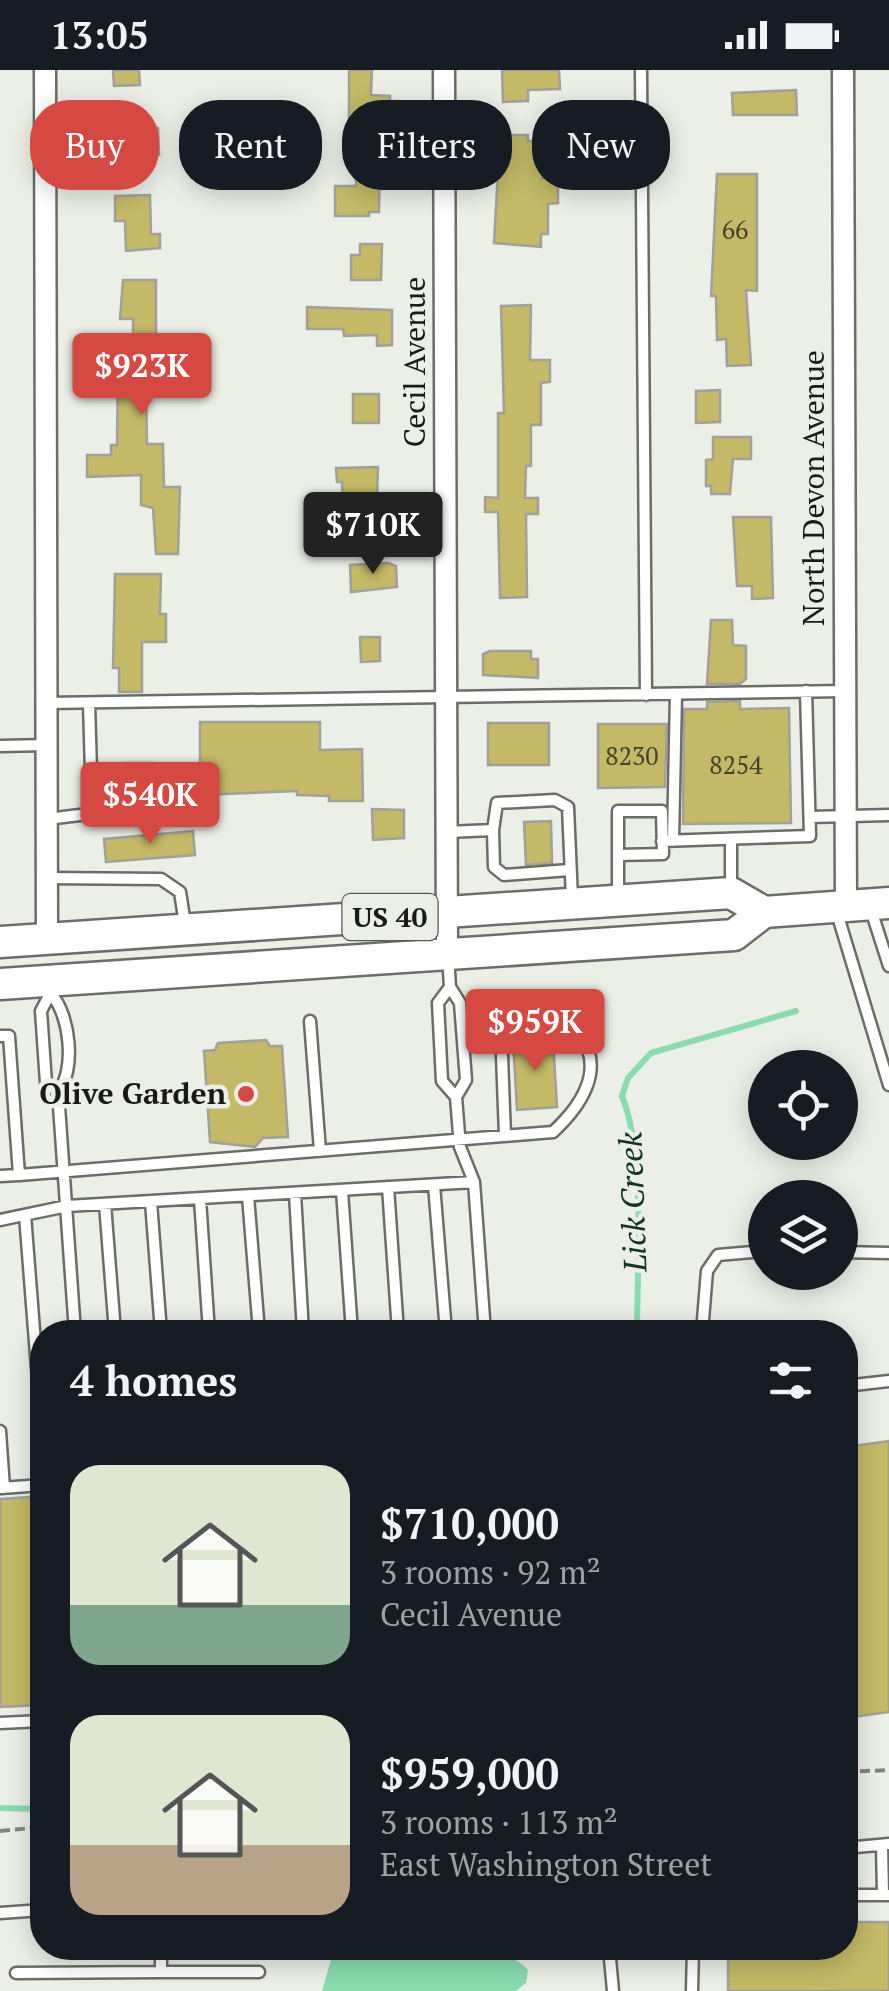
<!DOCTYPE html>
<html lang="en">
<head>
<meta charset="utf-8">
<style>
  :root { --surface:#171b24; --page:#20242c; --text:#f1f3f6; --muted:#9ea1a6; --accent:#d64842 }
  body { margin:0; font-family:"PT Serif",serif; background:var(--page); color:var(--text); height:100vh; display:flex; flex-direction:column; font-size:38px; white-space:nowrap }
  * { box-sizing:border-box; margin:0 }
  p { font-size:32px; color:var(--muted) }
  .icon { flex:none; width:55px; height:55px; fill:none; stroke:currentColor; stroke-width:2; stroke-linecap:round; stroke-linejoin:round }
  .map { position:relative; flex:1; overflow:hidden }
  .panel { position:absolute; left:30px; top:1250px; width:828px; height:640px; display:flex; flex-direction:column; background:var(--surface); border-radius:40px; box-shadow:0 5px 25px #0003 }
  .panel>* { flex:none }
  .hud { position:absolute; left:30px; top:30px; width:830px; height:90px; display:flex; gap:20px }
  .tools { position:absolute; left:748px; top:980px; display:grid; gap:20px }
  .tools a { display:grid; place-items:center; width:110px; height:110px; border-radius:50%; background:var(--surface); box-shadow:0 5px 25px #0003; font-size:50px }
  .price { position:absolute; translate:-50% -85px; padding:0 22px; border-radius:10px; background:var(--accent); color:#fff; font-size:32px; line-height:65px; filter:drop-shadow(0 2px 5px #0008) }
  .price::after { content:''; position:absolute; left:50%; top:60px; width:30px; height:22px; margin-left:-15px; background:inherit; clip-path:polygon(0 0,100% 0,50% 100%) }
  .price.selected { background:#222; color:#fff }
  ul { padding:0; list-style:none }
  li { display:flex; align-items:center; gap:30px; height:250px; padding:0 40px }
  li span { display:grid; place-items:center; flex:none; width:280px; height:200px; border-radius:30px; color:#555 }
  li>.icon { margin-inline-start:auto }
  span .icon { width:120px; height:120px; fill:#fffc; stroke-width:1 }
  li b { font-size:42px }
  h2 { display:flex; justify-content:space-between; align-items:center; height:120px; padding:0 40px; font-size:42px }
  .pill { padding:0 35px; border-radius:40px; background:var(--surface); box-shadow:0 5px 25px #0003; font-size:35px; line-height:90px }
  .pill.selected { background:var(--accent); color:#fff }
  .status { display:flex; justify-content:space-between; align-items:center; height:70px; padding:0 50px; background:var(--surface); direction:ltr }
  .status svg { height:28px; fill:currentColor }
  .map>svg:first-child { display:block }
  .water { fill:#88dcae }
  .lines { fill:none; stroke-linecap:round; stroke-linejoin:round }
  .stream { stroke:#88dcae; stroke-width:6 }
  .building { fill:#c3b966; stroke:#a1a099; stroke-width:2.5 }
  .service-casing { stroke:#6b6d67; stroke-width:15 }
  .minor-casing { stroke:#6b6d67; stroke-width:25 }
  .primary-casing { stroke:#6b6d67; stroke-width:35 }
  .path { stroke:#838480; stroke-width:4; stroke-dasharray:10 5; stroke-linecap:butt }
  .service { stroke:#fff; stroke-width:10 }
  .minor { stroke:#fff; stroke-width:20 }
  .primary { stroke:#fff; stroke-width:30 }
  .poi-dot { fill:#d64842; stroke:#ecefe8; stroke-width:4 }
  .labels { text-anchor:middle; stroke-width:9; stroke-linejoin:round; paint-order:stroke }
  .number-label { font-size:25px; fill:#44422c }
  .shield { fill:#ecefe8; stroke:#595a56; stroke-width:2.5 }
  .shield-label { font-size:28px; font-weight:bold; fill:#1a1a18 }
  .street-label { font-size:30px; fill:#1a1a18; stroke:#ecefe8 }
  .poi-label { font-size:30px; font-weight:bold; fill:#1a1a18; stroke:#ecefe8; text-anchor:end }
  .water-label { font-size:32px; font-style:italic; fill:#103523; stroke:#ecefe8 }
</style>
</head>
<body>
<div class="status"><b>13:05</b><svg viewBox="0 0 49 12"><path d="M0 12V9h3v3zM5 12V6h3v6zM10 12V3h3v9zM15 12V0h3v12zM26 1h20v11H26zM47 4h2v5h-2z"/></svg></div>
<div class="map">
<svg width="889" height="1921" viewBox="0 0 889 1921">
  <rect width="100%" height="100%" fill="#ecefe8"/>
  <!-- water -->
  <path class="water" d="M 431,1879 C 460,1882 509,1877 528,1900 L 526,1913 L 516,1921 L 322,1921 L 332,1886 Z"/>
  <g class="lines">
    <!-- stream -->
    <path class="stream" d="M 637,1262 C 637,1197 646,1085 622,1026 L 628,1008 L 651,983 L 796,941
      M 0,1738 L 42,1739"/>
  </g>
  <!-- building -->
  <path class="building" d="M 113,0 L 139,0 L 140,15 L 114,16 Z
    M 349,0 L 372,0 L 371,25 L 390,26 L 390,31 L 397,31 L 397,48 L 387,51 L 386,87 L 380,87 L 379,142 L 369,142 L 369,146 L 335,146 L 335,116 L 356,116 L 356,51 L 349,51 Z
    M 502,0 L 559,0 L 560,19 L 528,20 L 528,31 L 503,32 Z
    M 796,20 L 797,45 L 733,45 L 732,23 Z
    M 107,55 L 158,58 L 159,85 L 107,81 Z
    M 500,65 L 528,65 L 528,71 L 542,71 L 542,108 L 558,108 L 558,133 L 548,134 L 548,164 L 541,164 L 541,177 L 494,173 Z
    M 717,104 L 757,104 L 757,221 L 746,220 L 751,295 L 727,296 L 726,269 L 717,270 L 716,226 L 711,226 Z
    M 150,125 L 151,164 L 160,164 L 160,178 L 126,181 L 125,151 L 115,151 L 115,126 Z
    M 360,174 L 382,174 L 381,210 L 351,210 L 351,185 L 360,185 Z
    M 123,210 L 156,210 L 156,294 L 169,294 L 169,320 L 146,322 L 147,374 L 163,374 L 164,417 L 180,417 L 178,484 L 156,484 L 153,438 L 141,435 L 141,405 L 87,407 L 87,385 L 111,385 L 111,375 L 117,375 L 118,295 L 133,292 L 133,249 L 120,249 Z
    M 531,235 L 530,290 L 550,290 L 550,312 L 541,313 L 541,355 L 531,355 L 531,396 L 526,396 L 525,428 L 538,428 L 538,444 L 526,444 L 527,527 L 500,528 L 498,442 L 485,442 L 485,427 L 498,428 L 498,343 L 504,343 L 501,236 Z
    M 307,237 L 392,240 L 392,275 L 377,276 L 377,265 L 344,266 L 343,259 L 307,259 Z
    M 720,320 L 720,352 L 696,353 L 696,321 Z
    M 353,324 L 379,324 L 379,353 L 353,353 Z
    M 713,367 L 751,367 L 751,389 L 733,389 L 730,424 L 711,424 L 711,416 L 706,416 L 706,390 L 713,389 Z
    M 378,397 L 376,459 L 351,459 L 351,444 L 343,445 L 342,412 L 337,412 L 336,398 Z
    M 733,447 L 771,447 L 773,528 L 752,529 L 752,516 L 737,516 Z
    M 388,493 L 396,496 L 397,517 L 351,522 L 350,495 Z
    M 115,504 L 161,504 L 160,544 L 166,544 L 166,572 L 142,572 L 142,622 L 119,622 L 119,598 L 113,598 Z
    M 711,550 L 732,550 L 733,575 L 746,576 L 746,609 L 740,614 L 707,614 Z
    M 360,567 L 380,567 L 380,591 L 361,592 Z
    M 490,581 L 531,581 L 531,589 L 538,589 L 538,608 L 483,605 L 483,584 Z
    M 740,631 L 740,639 L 789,638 L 791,753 L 683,754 L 684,639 L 707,639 L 707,632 Z
    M 200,652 L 320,652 L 320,680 L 362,679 L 363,731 L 329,731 L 329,726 L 297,725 L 297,721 L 200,725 Z
    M 488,653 L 549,653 L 549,695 L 488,695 Z
    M 598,654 L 667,654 L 665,717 L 598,718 Z
    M 123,693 L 152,693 L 152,724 L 117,724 L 117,705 L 123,705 Z
    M 372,739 L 404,740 L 404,768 L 373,770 Z
    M 551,751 L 552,793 L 526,795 L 524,752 Z
    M 193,761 L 195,785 L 106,792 L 104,769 Z
    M 553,969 L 557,1037 L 517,1040 L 513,971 Z
    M 266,970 L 270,976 L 282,976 L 288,1067 L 263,1068 L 255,1077 L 210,1072 L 204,981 L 215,980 L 218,973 Z
    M 889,1371 L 889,1642 L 845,1648 L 845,1377 Z
    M 42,1426 L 42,1635 L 0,1637 L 0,1429 Z
    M 845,1852 L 889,1852 L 889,1921 L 728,1921 L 728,1878 L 845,1878 Z"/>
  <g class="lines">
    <!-- service casing -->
    <g class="service-casing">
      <path id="service" d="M 641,0 L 646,625
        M 47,633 L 845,621
        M 0,676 L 47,675
        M 810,747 L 889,745
        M 47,749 L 88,744 L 92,736 L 89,633
        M 493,760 L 497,733 L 555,730 L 568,737 L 572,829
        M 447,762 L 493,760 L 494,797 L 504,805 L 569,800
        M 731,769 L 731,818
        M 662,771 L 810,766 L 806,621
        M 673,771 L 676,624
        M 47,808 L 161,809 L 180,822 L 185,854
        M 618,825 L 618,741 L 662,741 L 663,784 L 618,785
        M 871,840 L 889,896
        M 837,843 L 889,1015
        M 448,885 L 450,917 L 460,933 L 466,1010 L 456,1027 L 460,1077 L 474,1112 L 485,1262
        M 450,917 L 438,933 L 442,1011 L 456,1027
        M 51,922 L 41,941 L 46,1013 L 58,1022
        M 52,925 C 70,946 76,1000 58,1022 L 75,1262
        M 310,951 L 320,1081
        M 0,966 L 9,966 L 19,1105 L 553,1062 C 580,1037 605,1001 581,966 C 575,957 566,949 556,947 C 542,945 523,950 508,951 L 501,959 L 505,1066
        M 0,1106 L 19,1105
        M 434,1115 L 446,1262
        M 388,1117 L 398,1262
        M 342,1121 L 352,1262
        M 295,1124 L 303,1262
        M 248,1126 L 259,1262
        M 200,1129 L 209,1262
        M 151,1132 L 161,1262
        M 105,1134 L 115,1262
        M 25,1145 L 42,1362
        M 0,1150 L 67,1136 L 474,1112
        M 840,1182 L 889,1183
        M 702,1262 L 707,1201 L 718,1185 L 765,1181
        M 845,1316 L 889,1311
        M 0,1361 L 4,1418
        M 1,1418 L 42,1415
        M 0,1653 L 42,1651
        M 882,1775 L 883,1825
        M 845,1778 L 889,1774
        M 845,1825 L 889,1825
        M 0,1843 L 42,1840
        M 609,1878 L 613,1921
        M 161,1902 L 259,1902
        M 16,1903 L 161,1902 L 161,1878
        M 692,1921 L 693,1878"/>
    </g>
    <!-- minor casing -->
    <g class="minor-casing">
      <path id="minor" d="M 45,0 L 47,869
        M 444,0 L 447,884
        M 843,0 L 846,836"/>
    </g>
    <!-- primary casing -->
    <g class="primary-casing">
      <path id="primary" d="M 0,872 L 731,823 L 764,842 L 889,833
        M 0,914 L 734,865 L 764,842"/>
    </g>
    <!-- path -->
    <path class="path" d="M 845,1702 L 889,1700
      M 0,1761 L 42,1757"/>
    <!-- service -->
    <use href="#service" class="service"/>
    <!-- minor -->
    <use href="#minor" class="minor"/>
    <!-- primary -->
    <use href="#primary" class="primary"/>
  </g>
  <!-- markers -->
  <circle class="poi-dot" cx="246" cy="1024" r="10"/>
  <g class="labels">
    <!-- number labels -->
    <g class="number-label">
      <text x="735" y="169">66</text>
      <text x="632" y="695">8230</text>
      <text x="736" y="704">8254</text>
    </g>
    <!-- shield labels -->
    <rect class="shield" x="342.5" y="824" width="95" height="46" rx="8"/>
    <g class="shield-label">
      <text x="390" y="857">US 40</text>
    </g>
    <!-- street labels -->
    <g class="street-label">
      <text transform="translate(415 292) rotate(-90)" y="10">Cecil Avenue</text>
      <text transform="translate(814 418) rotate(-90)" y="10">North Devon Avenue</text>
    </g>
    <!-- poi labels -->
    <g class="poi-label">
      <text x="226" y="1034">Olive Garden</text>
    </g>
    <!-- water labels -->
    <g class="water-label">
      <text transform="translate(633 1132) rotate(-92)" y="11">Lick Creek</text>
    </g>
  </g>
</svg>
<div class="tools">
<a><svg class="icon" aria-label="locate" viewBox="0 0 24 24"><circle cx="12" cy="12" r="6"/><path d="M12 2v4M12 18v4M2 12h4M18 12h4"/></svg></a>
<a><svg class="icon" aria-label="layers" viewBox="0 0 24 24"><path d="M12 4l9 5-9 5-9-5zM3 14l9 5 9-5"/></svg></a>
</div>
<b class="price" style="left:142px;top:348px">$923K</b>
<b class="price selected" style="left:373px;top:507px">$710K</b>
<b class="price" style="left:150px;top:777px">$540K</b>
<b class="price" style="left:535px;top:1004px">$959K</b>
<div class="hud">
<a class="pill selected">Buy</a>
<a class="pill">Rent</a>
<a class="pill">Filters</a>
<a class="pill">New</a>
</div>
<section class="panel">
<h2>4 homes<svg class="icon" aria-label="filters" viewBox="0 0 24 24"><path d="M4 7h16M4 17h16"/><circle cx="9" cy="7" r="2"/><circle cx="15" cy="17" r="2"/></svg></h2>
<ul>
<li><span style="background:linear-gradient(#dfe7d0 70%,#7fa58c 0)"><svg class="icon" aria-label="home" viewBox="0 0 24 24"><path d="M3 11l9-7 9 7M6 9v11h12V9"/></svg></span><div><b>$710,000</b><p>3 rooms · 92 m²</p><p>Cecil Avenue</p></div></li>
<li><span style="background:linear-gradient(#dfe7d0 65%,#b9a48a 0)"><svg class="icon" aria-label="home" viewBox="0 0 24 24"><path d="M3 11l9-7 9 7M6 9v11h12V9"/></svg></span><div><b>$959,000</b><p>3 rooms · 113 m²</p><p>East Washington Street</p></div></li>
</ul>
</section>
</div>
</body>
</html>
